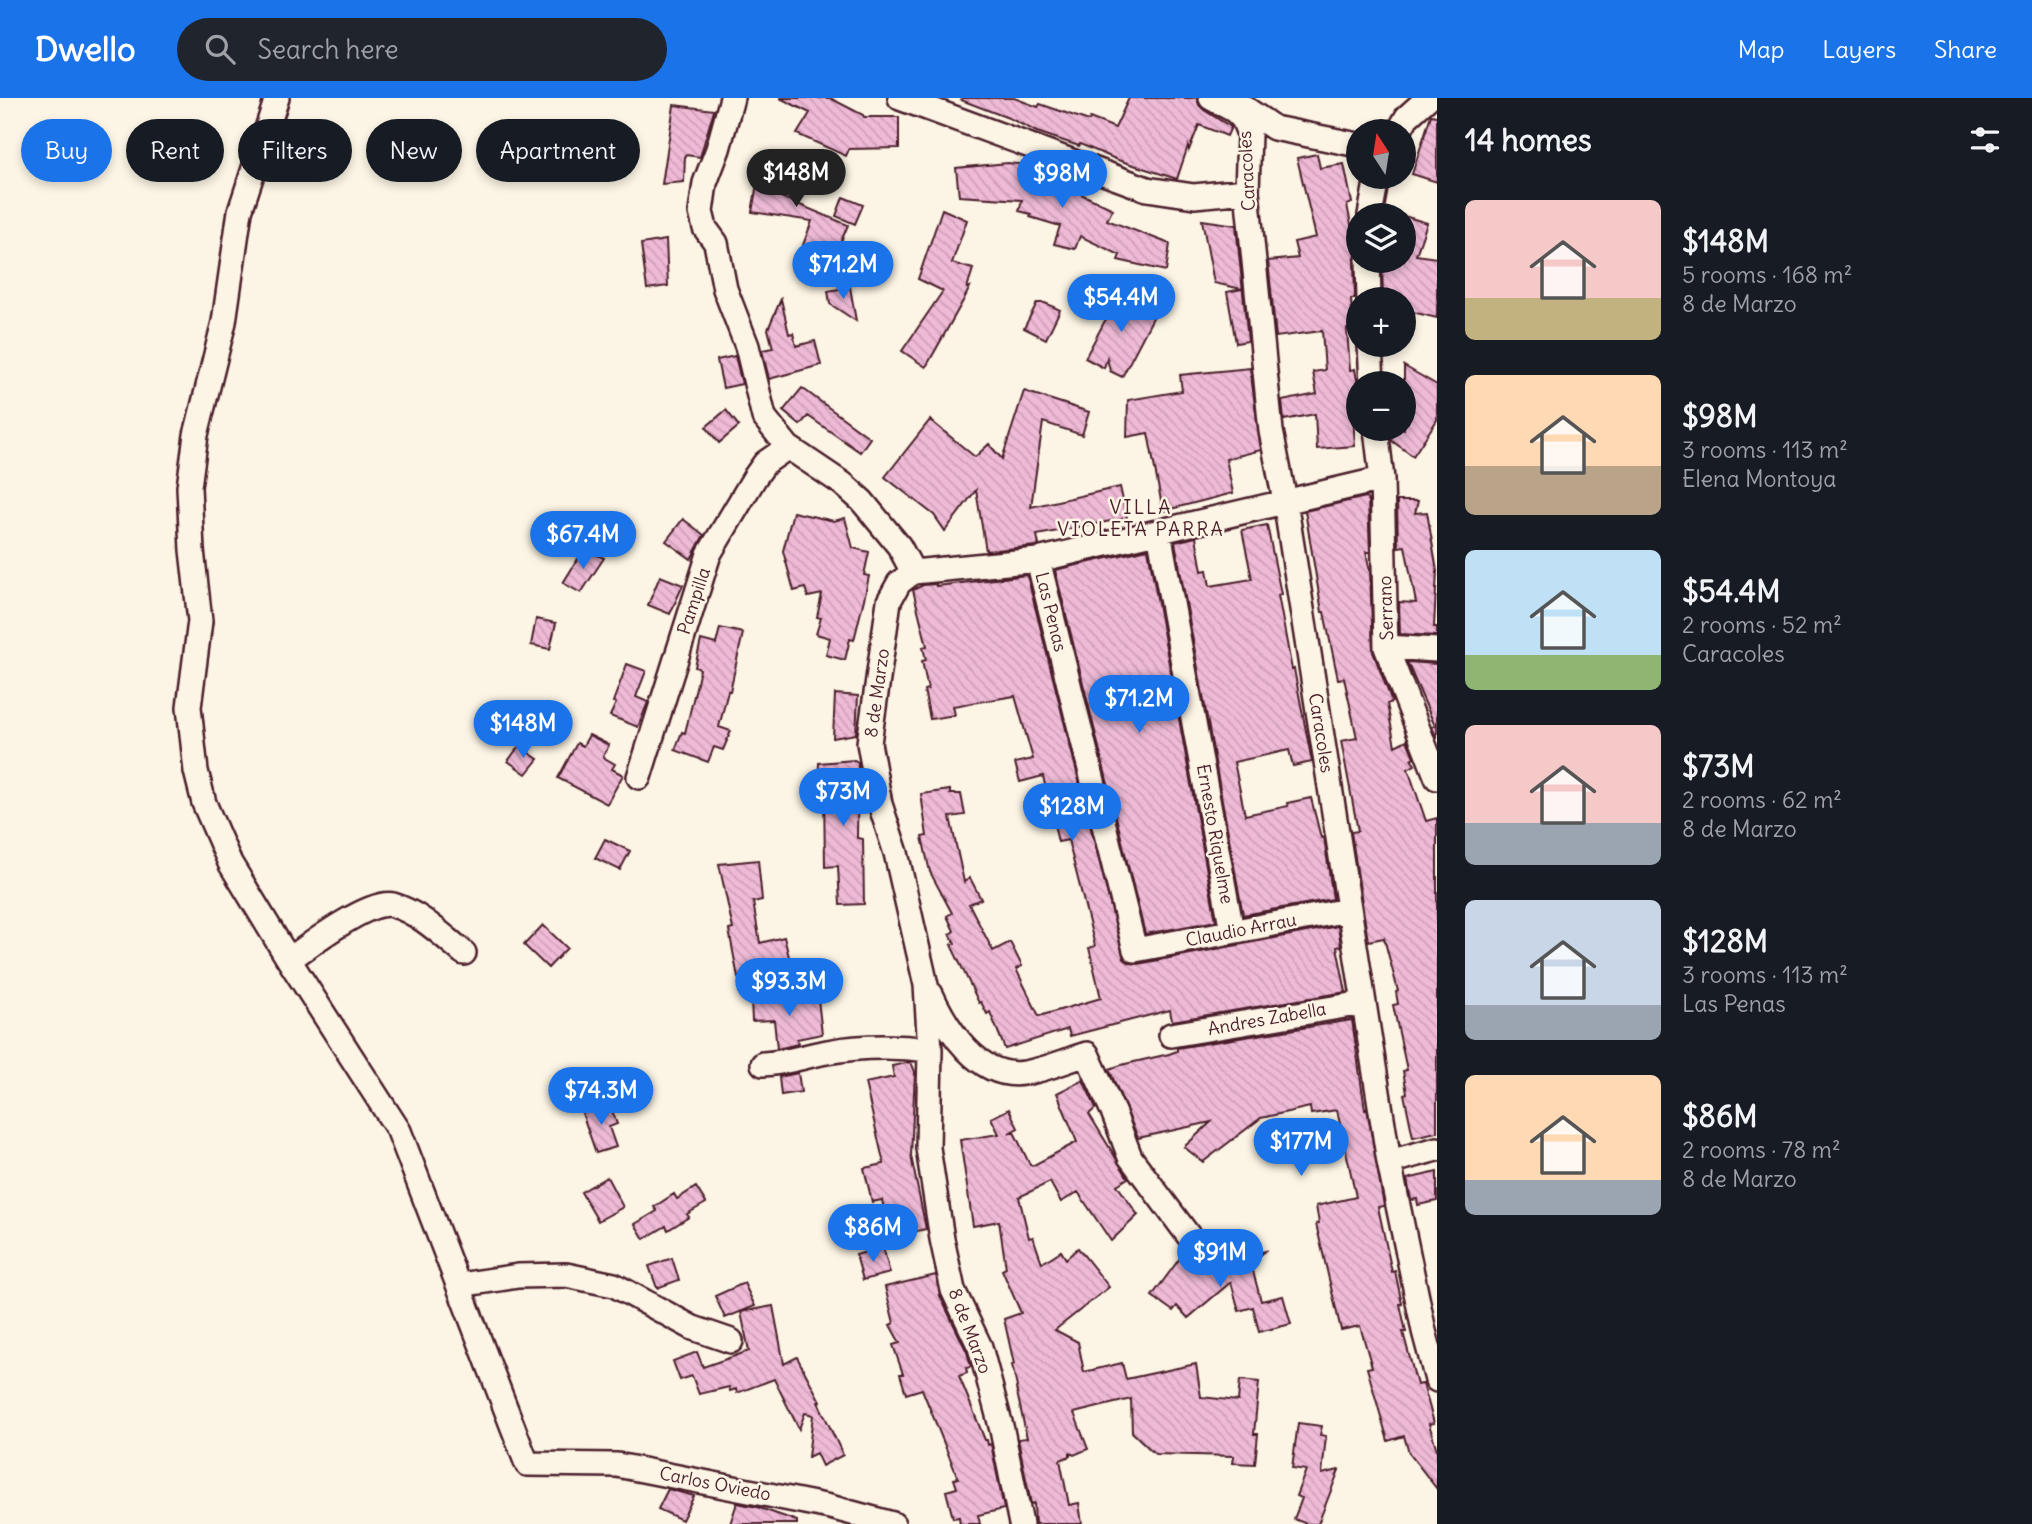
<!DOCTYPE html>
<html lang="en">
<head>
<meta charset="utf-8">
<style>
  :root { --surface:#171b24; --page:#20242c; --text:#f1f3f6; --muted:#9ea1a6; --accent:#1a73e8 }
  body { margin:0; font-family:Delius,sans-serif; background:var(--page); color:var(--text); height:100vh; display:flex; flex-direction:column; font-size:26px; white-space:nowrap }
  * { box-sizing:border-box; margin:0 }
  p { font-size:23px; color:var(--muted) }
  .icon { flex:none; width:38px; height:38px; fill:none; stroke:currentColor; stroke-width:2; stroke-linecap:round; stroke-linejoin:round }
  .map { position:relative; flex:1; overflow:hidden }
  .panel { display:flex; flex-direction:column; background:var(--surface); width:595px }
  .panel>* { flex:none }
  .banner { position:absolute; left:21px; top:21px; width:665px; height:63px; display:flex; gap:14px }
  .needle { width:46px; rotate:348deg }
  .buttons { position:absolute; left:1346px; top:21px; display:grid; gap:14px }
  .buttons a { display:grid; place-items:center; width:70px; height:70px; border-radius:50%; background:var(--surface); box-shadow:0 4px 10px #0003; font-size:35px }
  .price { position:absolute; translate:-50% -60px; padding:0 16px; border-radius:24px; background:var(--accent); color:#fff; font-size:23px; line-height:46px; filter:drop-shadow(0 2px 4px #0008) }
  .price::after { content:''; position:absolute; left:50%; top:42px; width:21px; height:16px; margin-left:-10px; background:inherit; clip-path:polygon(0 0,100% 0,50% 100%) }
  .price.current { background:#222; color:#fff }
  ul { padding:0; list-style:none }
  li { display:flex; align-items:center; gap:21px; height:175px; padding:0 28px }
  li span { display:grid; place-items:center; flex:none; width:196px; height:140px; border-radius:10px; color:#555 }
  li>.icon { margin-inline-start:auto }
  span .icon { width:84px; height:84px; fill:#fffc; stroke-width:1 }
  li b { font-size:30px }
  h2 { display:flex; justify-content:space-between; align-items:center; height:84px; padding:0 28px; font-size:30px }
  .pill { padding:0 24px; border-radius:32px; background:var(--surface); box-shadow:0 4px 10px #0003; font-size:24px; line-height:63px }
  .pill.current { background:var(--accent); color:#fff }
  header { display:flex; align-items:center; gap:42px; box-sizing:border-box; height:98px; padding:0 35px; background:var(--accent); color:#fff }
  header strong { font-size:33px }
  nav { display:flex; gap:38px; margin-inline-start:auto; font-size:24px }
  .search { width:490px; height:63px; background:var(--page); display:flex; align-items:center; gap:18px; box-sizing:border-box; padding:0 24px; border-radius:38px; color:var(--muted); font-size:26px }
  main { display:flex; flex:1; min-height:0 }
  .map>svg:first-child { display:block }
  .building { fill:url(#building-back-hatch); stroke:#4a1f2b; stroke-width:2 }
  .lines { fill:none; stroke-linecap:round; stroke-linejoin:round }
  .street-casing { stroke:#4a1f2b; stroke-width:28 }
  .street { stroke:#fcf5e5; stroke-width:23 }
  .labels { text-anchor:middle; stroke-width:5; stroke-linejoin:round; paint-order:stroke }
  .street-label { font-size:18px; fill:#4a1f2b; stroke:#fcf5e5 }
  .neighbourhood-label { font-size:19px; letter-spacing:2px; fill:#4a1f2b; stroke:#fcf5e5 }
</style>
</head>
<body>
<header>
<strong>Dwello</strong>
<div class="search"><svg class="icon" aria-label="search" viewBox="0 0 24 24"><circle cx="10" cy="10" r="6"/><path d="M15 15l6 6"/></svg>Search here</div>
<nav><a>Map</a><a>Layers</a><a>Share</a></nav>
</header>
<main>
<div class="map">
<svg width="1437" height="1426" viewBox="0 0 1437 1426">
  <defs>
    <pattern id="building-back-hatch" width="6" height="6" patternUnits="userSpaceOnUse" patternTransform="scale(1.75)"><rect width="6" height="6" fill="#eebad6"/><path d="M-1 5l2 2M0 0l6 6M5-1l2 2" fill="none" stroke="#ce9fb8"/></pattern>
  </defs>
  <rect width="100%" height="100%" fill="#fcf5e5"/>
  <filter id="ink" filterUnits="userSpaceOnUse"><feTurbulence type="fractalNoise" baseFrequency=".0143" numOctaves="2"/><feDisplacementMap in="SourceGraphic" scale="14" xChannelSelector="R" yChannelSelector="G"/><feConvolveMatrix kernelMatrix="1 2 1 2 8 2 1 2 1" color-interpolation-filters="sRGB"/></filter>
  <g filter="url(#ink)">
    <!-- building -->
    <path class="building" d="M 780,0 L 830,0 L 863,17 L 864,19 L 899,19 L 899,50 L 849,51 L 846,58 L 797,36 L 810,15 Z
      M 962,0 L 1014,0 L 1038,9 L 1040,6 L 1089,23 L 1090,20 L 1115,30 L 1129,0 L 1197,0 L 1199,7 L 1204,12 L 1231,29 L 1227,38 L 1199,27 L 1189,52 L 1188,48 L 1177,81 L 1118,62 L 1080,46 L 1079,48 L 1037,34 L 1011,21 L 961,2 Z
      M 674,7 L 714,12 L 700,59 L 685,57 L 684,84 L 662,86 Z
      M 1431,17 L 1437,18 L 1437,84 L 1412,76 Z
      M 1317,56 L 1320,70 L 1344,66 L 1352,105 L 1347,107 L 1357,155 L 1354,163 L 1355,201 L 1351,201 L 1353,230 L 1347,231 L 1350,272 L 1355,271 L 1358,288 L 1358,319 L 1353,316 L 1355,348 L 1317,351 L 1315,316 L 1284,322 L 1282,303 L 1317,296 L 1313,274 L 1325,272 L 1322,233 L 1276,239 L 1268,163 L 1298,160 L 1294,144 L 1316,139 L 1297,60 Z
      M 782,59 L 799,68 L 781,99 L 848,127 L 834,160 L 803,147 L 812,123 L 752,114 L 760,69 L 773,74 Z
      M 1008,65 L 1046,69 L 1070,78 L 1066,89 L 1113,111 L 1107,122 L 1170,146 L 1166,173 L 1118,162 L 1120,157 L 1080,138 L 1075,151 L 1054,146 L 1060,128 L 1030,119 L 1031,116 L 1019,113 L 1022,102 L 959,98 L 956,70 Z
      M 843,99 L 863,107 L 855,126 L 836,118 Z
      M 942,111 L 967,122 L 952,165 L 973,171 L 967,190 L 970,189 L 963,203 L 926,269 L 902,253 L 943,193 L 918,181 Z
      M 1404,118 L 1427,125 L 1416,157 L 1437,160 L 1437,220 L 1404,212 L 1404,201 L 1383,201 L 1382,163 L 1404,163 Z
      M 1202,122 L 1236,127 L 1248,243 L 1236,245 L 1227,194 L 1242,191 L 1214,185 Z
      M 666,142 L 668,188 L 647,191 L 641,146 Z
      M 850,189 L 856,223 L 830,206 L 828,193 Z
      M 1112,198 L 1158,210 L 1122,279 L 1110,273 L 1107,260 L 1104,270 L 1085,260 L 1107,219 Z
      M 781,201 L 789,236 L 793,235 L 796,248 L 815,243 L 821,267 L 769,281 L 762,252 L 773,250 L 768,231 Z
      M 1037,205 L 1045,205 L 1060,212 L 1046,241 L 1024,230 Z
      M 735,258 L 742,286 L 723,290 L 717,262 Z
      M 1404,268 L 1437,287 L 1437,322 L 1413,358 L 1392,343 L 1390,331 L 1404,331 Z
      M 1250,270 L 1261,352 L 1226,361 L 1233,395 L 1163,413 L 1148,335 L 1127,339 L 1128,302 L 1182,293 L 1180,277 Z
      M 802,290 L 870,340 L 860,354 L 808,318 L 800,327 L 783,313 Z
      M 1024,293 L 1089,314 L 1082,337 L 1043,324 L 1031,409 L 1120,389 L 1127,420 L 1037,437 L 1039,447 L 1036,448 L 986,453 L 976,392 L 945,433 L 934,417 L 885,379 L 930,322 L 975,359 L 989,346 L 1002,361 Z
      M 726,312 L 739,328 L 719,345 L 706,329 Z
      M 1366,399 L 1368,402 L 1370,454 L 1366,454 L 1370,474 L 1373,554 L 1392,604 L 1387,606 L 1395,648 L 1407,642 L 1414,659 L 1411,661 L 1415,667 L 1408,671 L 1426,723 L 1437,720 L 1437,1034 L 1413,1039 L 1404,996 L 1407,995 L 1403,973 L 1407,972 L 1393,907 L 1398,906 L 1396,894 L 1398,893 L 1384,840 L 1368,843 L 1351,734 L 1358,733 L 1341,643 L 1357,640 L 1344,580 L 1338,581 L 1324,514 L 1322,514 L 1305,413 Z
      M 1397,403 L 1418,403 L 1415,415 L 1427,414 L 1437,473 L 1434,529 L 1437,529 L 1437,538 L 1400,536 L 1399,504 L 1416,505 L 1405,448 L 1398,449 Z
      M 793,414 L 834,423 L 845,420 L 853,450 L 869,454 L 864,477 L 869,478 L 865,497 L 854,542 L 850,541 L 845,562 L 826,557 L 830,540 L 816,536 L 821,520 L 817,519 L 822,496 L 808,499 L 805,490 L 794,493 L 783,453 Z
      M 683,421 L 704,437 L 691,461 L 666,443 Z
      M 1267,427 L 1281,496 L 1278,497 L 1292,572 L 1294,571 L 1312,664 L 1293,668 L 1289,652 L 1234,664 L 1245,717 L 1288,708 L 1287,705 L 1311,700 L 1321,740 L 1324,739 L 1333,801 L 1243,817 L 1175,444 L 1196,439 L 1202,473 L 1207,472 L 1210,488 L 1252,481 L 1242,432 Z
      M 584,451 L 604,460 L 581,495 L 563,485 Z
      M 1148,451 L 1216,823 L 1145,836 L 1055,472 Z
      M 1027,477 L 1124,861 L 1130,865 L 1138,866 L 1338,828 L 1341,848 L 1337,849 L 1346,894 L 1172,923 L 1170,912 L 1070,938 L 1068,931 L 1005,951 L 990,914 L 987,916 L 981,904 L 979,905 L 951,847 L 955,845 L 950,836 L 954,833 L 947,818 L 952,815 L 930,774 L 922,739 L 927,738 L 921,696 L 950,692 L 950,696 L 961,696 L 965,717 L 950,719 L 964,784 L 970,780 L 981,801 L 969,806 L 993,853 L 1010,844 L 1022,868 L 1016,871 L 1039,918 L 1101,900 L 1089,850 L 1095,848 L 1068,742 L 1058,744 L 1043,678 L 1020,684 L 1015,665 L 1033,661 L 1015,598 L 953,608 L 955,617 L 930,621 L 924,592 L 928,591 L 922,563 L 926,562 L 923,549 L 927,548 L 913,492 L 923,487 L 936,486 L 936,488 Z
      M 660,478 L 683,487 L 670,516 L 648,507 Z
      M 536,521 L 556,525 L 550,551 L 531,547 Z
      M 720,530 L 743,535 L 730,593 L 728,593 L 719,629 L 731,633 L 723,652 L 714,649 L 708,664 L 675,652 L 682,634 L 685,635 L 697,585 L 700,571 L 695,569 L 701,542 L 716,546 Z
      M 1407,564 L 1437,566 L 1437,641 L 1432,629 L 1435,628 Z
      M 627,566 L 646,573 L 636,599 L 648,604 L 638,629 L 610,618 L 616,605 L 613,604 Z
      M 835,596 L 858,598 L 856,636 L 833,640 Z
      M 589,637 L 609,647 L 603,659 L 615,666 L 612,671 L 623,677 L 607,706 L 558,680 L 577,645 L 583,648 Z
      M 519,648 L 538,661 L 526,676 L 508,663 Z
      M 854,662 L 858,664 L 857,740 L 863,741 L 864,806 L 840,807 L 838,768 L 825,769 L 824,691 L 818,690 L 819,665 Z
      M 605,741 L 630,753 L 620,772 L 595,760 Z
      M 758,762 L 762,802 L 753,804 L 760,845 L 784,839 L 791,867 L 738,880 L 729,832 L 733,831 L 719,766 Z
      M 543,827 L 567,850 L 548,870 L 524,847 Z
      M 751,901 L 818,901 L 822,936 L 797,941 L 798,946 L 777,951 L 774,922 L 752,923 Z
      M 1352,922 L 1365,1012 L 1367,1011 L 1384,1108 L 1378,1109 L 1392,1174 L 1395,1173 L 1402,1206 L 1400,1206 L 1406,1234 L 1403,1234 L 1417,1287 L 1423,1286 L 1434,1325 L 1429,1326 L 1437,1352 L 1437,1391 L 1409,1355 L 1404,1338 L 1388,1343 L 1367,1270 L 1372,1269 L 1360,1228 L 1341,1232 L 1316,1126 L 1319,1125 L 1316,1108 L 1356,1099 L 1337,1012 L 1311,1016 L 1310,1009 L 1261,1020 L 1203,1064 L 1184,1049 L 1211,1024 L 1138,1040 L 1109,971 L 1121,967 L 1169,956 L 1177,953 L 1177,950 Z
      M 911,964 L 915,974 L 911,1058 L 926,1131 L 890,1139 L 882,1102 L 872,1104 L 864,1070 L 884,1066 L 865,985 L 894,979 L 892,968 Z
      M 798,975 L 801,994 L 781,997 L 779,979 Z
      M 1083,982 L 1096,1010 L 1089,1016 L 1128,1080 L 1117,1087 L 1138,1117 L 1111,1143 L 1078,1094 L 1061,1104 L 1050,1084 L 1019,1099 L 1029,1140 L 1033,1139 L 1042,1165 L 1061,1153 L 1066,1161 L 1078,1150 L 1109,1189 L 1055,1232 L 1078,1244 L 1084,1274 L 1122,1265 L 1126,1281 L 1196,1266 L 1201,1299 L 1238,1303 L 1240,1282 L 1259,1284 L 1254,1336 L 1258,1336 L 1255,1366 L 1233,1365 L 1234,1358 L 1155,1356 L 1132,1334 L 1131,1301 L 1074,1315 L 1088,1351 L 1074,1357 L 1070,1355 L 1070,1358 L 1060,1362 L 1069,1407 L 1079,1405 L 1082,1426 L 1035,1426 L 1034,1405 L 1031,1406 L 1018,1341 L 1027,1340 L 1016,1290 L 1017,1289 L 1012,1267 L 1014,1266 L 1004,1221 L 1021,1215 L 1002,1172 L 1006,1170 L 999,1123 L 973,1128 L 960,1042 L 999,1036 L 991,1020 L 1009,1011 L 1018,1030 L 1009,1035 L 1014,1034 L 1030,1067 L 1034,1067 L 1077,1044 L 1057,995 Z
      M 609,1005 L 617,1026 L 609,1029 L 616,1049 L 596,1055 L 582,1015 Z
      M 1437,1074 L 1437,1103 L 1418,1107 L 1417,1101 L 1411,1102 L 1407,1081 Z
      M 607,1079 L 623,1109 L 598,1123 L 581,1094 Z
      M 696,1089 L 706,1105 L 687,1116 L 689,1119 L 668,1132 L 666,1128 L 644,1141 L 635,1126 L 657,1113 L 654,1109 L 674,1096 L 677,1101 Z
      M 883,1149 L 890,1175 L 863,1182 L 856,1157 Z
      M 1265,1153 L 1251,1166 L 1261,1203 L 1283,1198 L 1291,1226 L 1259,1234 L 1253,1209 L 1239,1213 L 1231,1184 L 1188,1220 L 1177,1208 L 1173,1213 L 1152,1198 L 1183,1156 L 1208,1171 L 1213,1165 Z
      M 672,1160 L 679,1182 L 657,1190 L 649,1168 Z
      M 936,1177 L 940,1198 L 967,1254 L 971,1269 L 966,1270 L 967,1275 L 959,1278 L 985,1342 L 987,1342 L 988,1347 L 991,1346 L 1004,1411 L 978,1417 L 980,1426 L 960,1426 L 959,1419 L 953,1420 L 946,1393 L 957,1390 L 954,1381 L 958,1380 L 922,1291 L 906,1296 L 900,1276 L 903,1276 L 893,1247 L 900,1245 L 890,1227 L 894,1225 L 885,1189 Z
      M 744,1185 L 755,1208 L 725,1220 L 715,1198 Z
      M 773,1208 L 784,1266 L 797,1259 L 820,1303 L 818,1304 L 843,1357 L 822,1368 L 816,1355 L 808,1359 L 813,1317 L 805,1315 L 799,1331 L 774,1281 L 737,1295 L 736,1291 L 730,1293 L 729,1289 L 699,1296 L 692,1278 L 680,1282 L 673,1263 L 697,1254 L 703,1269 L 749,1253 L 741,1214 Z
      M 1298,1325 L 1322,1328 L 1320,1337 L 1326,1338 L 1322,1376 L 1339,1372 L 1318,1426 L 1307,1426 L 1294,1421 L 1302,1400 L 1296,1398 L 1306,1372 L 1292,1370 Z
      M 668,1391 L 694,1398 L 682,1422 L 658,1411 Z
      M 737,1405 L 757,1409 L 797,1423 L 797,1426 L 730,1426 Z"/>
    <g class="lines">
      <!-- street casing -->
      <g class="street-casing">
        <path id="street" d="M 277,0 L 240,113 L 224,224 L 196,337 L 189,389 L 192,452 L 200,523 L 189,609 L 196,673 L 204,705 L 230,765 L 289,862 L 399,1033 L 527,1366 L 617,1367 L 830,1409 L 893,1426
          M 732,0 L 718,51 L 705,85 L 701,114 L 705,130 L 716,145 L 725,191 L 747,248 L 764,319 L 788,349 L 843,386 L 862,403 L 899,448 L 913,474
          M 900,0 L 1147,91 L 1194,98 L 1247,93
          M 1211,0 L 1235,13 L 1243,21 L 1249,36 L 1247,93 L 1271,333 L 1285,403 L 1389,1064 L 1424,1233 L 1437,1282
          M 1236,4 L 1274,30 L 1358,47
          M 1399,33 L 1407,19 L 1428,0
          M 1370,117 L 1377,79
          M 1368,163 L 1369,201
          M 1370,247 L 1372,285
          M 1376,331 L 1382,381 L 1386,549 L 1437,680
          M 1159,434 L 1232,833
          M 1038,462 L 1135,852 L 1348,812
          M 913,474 L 899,485 L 889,503 L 869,645 L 880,706 L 896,755 L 926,887 L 930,952 L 928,1050 L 942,1141 L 953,1192 L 980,1249 L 1002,1332 L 1021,1426
          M 913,474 L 1038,462 L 1382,381
          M 1386,549 L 1437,552
          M 639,679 L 709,456 L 755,379 L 765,365 L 788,349
          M 289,862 C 308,848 370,801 393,807 C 420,815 442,837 464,855
          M 931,896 C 947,931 979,982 1024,975 C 1045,972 1067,962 1087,956 L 1114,1016 L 1130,1059 L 1194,1145
          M 1171,937 L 1363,905
          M 763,966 C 788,965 804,958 827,954 C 860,948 897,948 930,952
          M 1389,1064 L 1437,1051
          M 460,1187 L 518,1178 L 566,1177 L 614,1187 L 693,1230 L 731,1243"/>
      </g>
      <!-- street -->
      <use href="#street" class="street"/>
    </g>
  </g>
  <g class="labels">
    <!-- street labels -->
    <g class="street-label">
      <text transform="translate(1247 73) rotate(-93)" y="6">Caracoles</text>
      <text transform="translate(694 503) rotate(-72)" y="6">Pampilla</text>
      <text transform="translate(1386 510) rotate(-92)" y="6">Serrano</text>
      <text transform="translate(1051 514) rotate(76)" y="6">Las Penas</text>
      <text transform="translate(877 595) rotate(-82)" y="6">8 de Marzo</text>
      <text transform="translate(1321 635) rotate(81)" y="6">Caracoles</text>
      <text transform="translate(1215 736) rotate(80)" y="6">Ernesto Riquelme</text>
      <text transform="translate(1241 832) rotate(-11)" y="6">Claudio Arrau</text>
      <text transform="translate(1267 921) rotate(-10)" y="6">Andres Zabella</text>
      <text transform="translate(970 1233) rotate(69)" y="6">8 de Marzo</text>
      <text transform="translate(715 1386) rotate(11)" y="6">Carlos Oviedo</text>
    </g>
    <!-- neighbourhood labels -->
    <g class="neighbourhood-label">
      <text x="1141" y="416">VILLA<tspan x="1141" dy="22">VIOLETA PARRA</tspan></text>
    </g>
  </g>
</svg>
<div class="buttons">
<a><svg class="needle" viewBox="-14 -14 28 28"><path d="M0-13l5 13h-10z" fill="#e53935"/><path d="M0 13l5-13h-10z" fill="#9ea1a6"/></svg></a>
<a><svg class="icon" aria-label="layers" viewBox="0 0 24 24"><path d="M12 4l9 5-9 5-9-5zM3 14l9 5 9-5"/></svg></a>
<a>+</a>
<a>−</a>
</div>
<b class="price current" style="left:796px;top:111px">$148M</b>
<b class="price" style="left:1062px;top:112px">$98M</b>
<b class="price" style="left:843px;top:203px">$71.2M</b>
<b class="price" style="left:1121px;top:236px">$54.4M</b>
<b class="price" style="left:583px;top:473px">$67.4M</b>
<b class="price" style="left:1139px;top:637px">$71.2M</b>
<b class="price" style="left:523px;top:662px">$148M</b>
<b class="price" style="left:843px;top:730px">$73M</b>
<b class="price" style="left:1072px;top:745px">$128M</b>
<b class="price" style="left:789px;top:920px">$93.3M</b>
<b class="price" style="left:601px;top:1029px">$74.3M</b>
<b class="price" style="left:1301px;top:1080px">$177M</b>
<b class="price" style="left:873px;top:1166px">$86M</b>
<b class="price" style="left:1220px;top:1191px">$91M</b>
<div class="banner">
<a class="pill current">Buy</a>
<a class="pill">Rent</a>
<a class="pill">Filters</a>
<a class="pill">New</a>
<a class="pill">Apartment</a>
</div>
</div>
<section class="panel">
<h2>14 homes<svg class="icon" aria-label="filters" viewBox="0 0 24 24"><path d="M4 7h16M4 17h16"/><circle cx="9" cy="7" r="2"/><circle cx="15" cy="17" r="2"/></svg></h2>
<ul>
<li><span style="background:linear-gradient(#f6c9c9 70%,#c2b280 0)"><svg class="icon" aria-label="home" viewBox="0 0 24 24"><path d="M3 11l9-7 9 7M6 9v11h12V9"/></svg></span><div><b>$148M</b><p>5 rooms · 168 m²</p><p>8 de Marzo</p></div></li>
<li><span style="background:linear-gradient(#ffd9b3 65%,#b9a48a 0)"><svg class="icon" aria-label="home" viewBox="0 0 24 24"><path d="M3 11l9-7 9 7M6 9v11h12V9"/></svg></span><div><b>$98M</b><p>3 rooms · 113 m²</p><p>Elena Montoya</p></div></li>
<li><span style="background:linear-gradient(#bfe0f5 75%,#8fb573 0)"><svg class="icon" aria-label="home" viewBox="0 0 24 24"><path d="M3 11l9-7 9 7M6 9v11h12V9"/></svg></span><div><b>$54.4M</b><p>2 rooms · 52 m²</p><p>Caracoles</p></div></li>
<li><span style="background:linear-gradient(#f6c9c9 70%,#9aa5b1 0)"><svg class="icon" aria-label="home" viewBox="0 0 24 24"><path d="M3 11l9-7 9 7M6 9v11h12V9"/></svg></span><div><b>$73M</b><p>2 rooms · 62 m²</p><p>8 de Marzo</p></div></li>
<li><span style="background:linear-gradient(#c9d6e8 75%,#9aa5b1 0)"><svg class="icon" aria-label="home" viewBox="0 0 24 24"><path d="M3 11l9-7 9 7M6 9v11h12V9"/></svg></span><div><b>$128M</b><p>3 rooms · 113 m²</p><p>Las Penas</p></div></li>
<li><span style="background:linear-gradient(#ffd9b3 75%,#9aa5b1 0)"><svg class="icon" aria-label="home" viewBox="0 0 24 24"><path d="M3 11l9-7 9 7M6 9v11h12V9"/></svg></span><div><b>$86M</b><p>2 rooms · 78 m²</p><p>8 de Marzo</p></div></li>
</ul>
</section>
</main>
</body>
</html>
